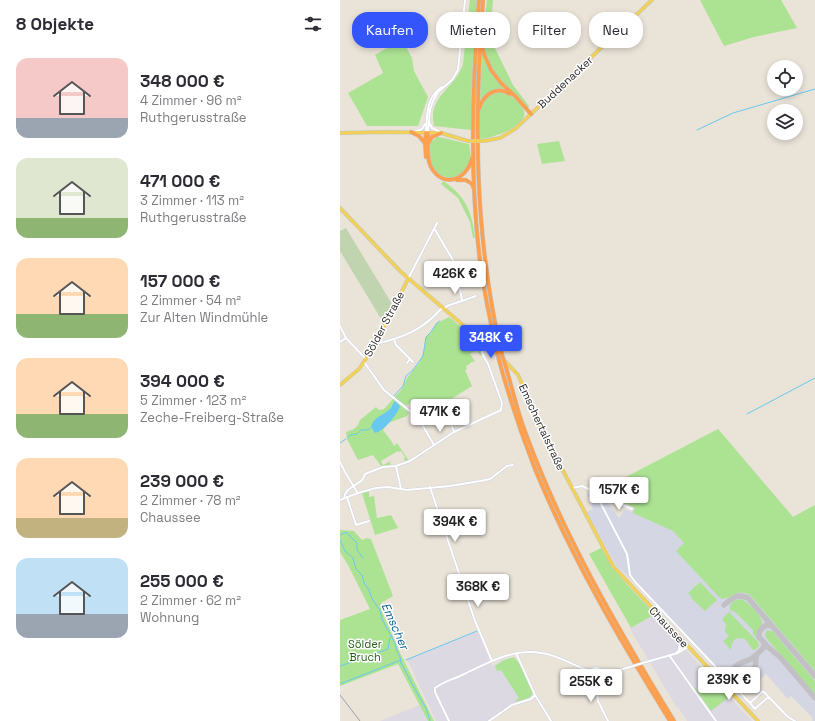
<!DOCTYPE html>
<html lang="de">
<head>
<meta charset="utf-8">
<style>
  :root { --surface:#fff; --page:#f2f2f3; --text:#2b2b33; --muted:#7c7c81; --accent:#3454fc }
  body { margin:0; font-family:"Space Grotesk",sans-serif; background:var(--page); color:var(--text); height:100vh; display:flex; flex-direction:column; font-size:15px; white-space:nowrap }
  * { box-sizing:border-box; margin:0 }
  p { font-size:13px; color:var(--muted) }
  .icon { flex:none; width:22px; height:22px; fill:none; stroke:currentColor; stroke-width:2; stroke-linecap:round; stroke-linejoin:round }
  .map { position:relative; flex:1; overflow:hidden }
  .sheet { display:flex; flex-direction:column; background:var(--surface); width:340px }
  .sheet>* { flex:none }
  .hud { position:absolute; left:12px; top:12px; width:380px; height:36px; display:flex; gap:8px }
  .controls { position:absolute; left:427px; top:60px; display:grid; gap:8px }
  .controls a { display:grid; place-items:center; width:36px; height:36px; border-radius:50%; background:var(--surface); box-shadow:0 2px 6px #0003; font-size:20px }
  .price { position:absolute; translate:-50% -34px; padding:0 9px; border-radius:4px; background:#fff; color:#222; font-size:13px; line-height:26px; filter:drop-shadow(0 1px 2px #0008) }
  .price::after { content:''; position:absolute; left:50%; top:24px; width:12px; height:9px; margin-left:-6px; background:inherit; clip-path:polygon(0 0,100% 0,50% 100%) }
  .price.selected { background:var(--accent); color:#fff }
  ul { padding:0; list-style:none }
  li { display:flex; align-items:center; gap:12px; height:100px; padding:0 16px }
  li span { display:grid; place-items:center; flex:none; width:112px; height:80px; border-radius:12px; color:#555 }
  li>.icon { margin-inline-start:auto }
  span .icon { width:48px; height:48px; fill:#fffc; stroke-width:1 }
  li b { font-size:17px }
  h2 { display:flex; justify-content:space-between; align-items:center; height:48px; padding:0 16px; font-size:17px }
  .chip { padding:0 14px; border-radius:16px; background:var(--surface); box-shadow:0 2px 6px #0003; font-size:14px; line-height:36px }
  .chip.selected { background:var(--accent); color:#fff }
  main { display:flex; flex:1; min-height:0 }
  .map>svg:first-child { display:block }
  .industrial { fill:#dcd9e2 }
  .airport { fill:#d4d6e3 }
  .green { fill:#ace393 }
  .cemetery { fill:#c0d5af }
  .water { fill:#68c8f0 }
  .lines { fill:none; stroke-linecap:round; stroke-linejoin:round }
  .stream { stroke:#68c8f0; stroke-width:1 }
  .taxiway { stroke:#c2c0c5; stroke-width:5.5 }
  .minor-casing { stroke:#ced1e1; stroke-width:3 }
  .major-casing { stroke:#c3c3c3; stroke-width:4 }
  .highway-casing { stroke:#c3c3c3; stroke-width:4.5 }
  .minor { stroke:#fff; stroke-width:2 }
  .major { stroke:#f2d256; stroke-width:3 }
  .highway { stroke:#ffa04f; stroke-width:3.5 }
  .rail { stroke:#9b9eb2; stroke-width:1 }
  .minor-bridge-casing { stroke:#ced1e1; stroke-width:3; stroke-linecap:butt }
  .major-bridge-casing { stroke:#c3c3c3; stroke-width:4; stroke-linecap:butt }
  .highway-bridge-casing { stroke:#c3c3c3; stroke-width:4.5; stroke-linecap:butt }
  .minor-bridge { stroke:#fff; stroke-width:2 }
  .major-bridge { stroke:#f2d256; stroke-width:3 }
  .highway-bridge { stroke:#ffa04f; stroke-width:3.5 }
  .labels { text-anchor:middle; stroke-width:3; stroke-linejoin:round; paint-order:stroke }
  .street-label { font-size:11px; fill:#272727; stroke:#fff }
  .park-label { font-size:11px; fill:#266418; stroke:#fff }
  .water-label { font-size:12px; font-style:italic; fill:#0b6397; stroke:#fff }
</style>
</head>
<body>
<main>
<section class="sheet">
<h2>8 Objekte<svg class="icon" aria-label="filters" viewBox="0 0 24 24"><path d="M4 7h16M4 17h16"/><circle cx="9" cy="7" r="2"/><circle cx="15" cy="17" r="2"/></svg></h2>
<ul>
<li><span style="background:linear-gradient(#f6c9c9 75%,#9aa5b1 0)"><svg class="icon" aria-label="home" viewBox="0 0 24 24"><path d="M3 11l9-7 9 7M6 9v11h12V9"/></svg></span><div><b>348 000 €</b><p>4 Zimmer · 96 m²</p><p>Ruthgerusstraße</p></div></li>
<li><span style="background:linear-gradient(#dfe7d0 75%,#8fb573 0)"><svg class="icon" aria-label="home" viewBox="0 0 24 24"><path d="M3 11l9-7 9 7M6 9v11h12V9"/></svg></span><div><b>471 000 €</b><p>3 Zimmer · 113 m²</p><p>Ruthgerusstraße</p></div></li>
<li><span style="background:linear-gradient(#ffd9b3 70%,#8fb573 0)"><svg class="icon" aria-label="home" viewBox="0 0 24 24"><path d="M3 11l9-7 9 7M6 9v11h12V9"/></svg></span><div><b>157 000 €</b><p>2 Zimmer · 54 m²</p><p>Zur Alten Windmühle</p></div></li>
<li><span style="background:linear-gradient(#ffd9b3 70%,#8fb573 0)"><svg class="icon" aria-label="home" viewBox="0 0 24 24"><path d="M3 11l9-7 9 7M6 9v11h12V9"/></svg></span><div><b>394 000 €</b><p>5 Zimmer · 123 m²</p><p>Zeche-Freiberg-Straße</p></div></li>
<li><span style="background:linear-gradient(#ffd9b3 75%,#c2b280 0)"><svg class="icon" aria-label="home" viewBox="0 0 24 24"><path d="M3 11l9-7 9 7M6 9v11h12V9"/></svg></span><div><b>239 000 €</b><p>2 Zimmer · 78 m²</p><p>Chaussee</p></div></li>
<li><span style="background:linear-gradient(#bfe0f5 70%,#9aa5b1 0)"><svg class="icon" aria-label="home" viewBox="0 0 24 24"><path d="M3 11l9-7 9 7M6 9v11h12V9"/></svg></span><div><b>255 000 €</b><p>2 Zimmer · 62 m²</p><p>Wohnung</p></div></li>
</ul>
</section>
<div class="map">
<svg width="475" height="721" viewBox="0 0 475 721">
  <rect width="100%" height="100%" fill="#eae3d8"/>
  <!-- industrial -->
  <path class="industrial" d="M 313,615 L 412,721 L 347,721 L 338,707 L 337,708 L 290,629 Z
    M 138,631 L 152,666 L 164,660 L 174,657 L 179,663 L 193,691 L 193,695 L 190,697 L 170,705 L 147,721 L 96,721 L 67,659 Z
    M 80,705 L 88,721 L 40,721 Z"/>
  <!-- airport -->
  <path class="airport" d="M 378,429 L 453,517 L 475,506 L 475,721 L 472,721 L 473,718 L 451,696 L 448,699 L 426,674 L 402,695 L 296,583 L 277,567 L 247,512 L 253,509 L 247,493 L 250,493 L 266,500 L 279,518 L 282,514 L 285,509 L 292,512 L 294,508 L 339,530 Z"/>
  <!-- green -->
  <path class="green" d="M 130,0 L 137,0 L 132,75 L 131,130 L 94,126 C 87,96 116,88 123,64 Z
    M 147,0 L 153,0 L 150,38 L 173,85 L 189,106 L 187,108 C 177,96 165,86 155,73 C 139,53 144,23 147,0 Z
    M 360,0 L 441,0 L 457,28 L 414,37 L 384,46 Z
    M 62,39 L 72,58 L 74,71 L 88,97 L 78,126 L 27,126 L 8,93 L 43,73 L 35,55 Z
    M 142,49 L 145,60 L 168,91 C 155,92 145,90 140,103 Z
    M 160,91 C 163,93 168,94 171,96 C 176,99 187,110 184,116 C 179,129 153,138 140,139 C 141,125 135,103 150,94 C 153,92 157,92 160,91 Z
    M 97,137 C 108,138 118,142 129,144 C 133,164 129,167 114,178 C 90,177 90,164 90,143 Z
    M 219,141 L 225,161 L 202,164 L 197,144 Z
    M 103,181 C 126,196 132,212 135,238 L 133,238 L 130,222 L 118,198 L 101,184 Z
    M 109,317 L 143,345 L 142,355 L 141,356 L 136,350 L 130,354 L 135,361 L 130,363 L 130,364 L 126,366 L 127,369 L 125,370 L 132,386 L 89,413 L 76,399 L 66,406 L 56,399 L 69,412 L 67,416 L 48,423 L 43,430 L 52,442 L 54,446 L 57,443 L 69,461 L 65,462 L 64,459 L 65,457 L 61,451 L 59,452 L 58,451 L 41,461 L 43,465 L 49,462 L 49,460 L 51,465 L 41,466 L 33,455 L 18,460 L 7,439 L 6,432 L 14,429 L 18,425 L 20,420 L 36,407 L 39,410 L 44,409 L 61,390 L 67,378 L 80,362 L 84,351 L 86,337 L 91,333 L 96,324 Z
    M 378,429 L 453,517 L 475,505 L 475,671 L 410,595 C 394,587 391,602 380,598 L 336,551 L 344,543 L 333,531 L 293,513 L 295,508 L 259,491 Z
    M 29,491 L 29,497 L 34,496 L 37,518 L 51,515 L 58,528 L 35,535 L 22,493 Z
    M 0,530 L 14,531 L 22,540 L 27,538 L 31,539 L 53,596 L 41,603 L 41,609 L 61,655 L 94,721 L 88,721 L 58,664 L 0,686 L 0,620 L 30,609 L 8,565 L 0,552 Z
    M 261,548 C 275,574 295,593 315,614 L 291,628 L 249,554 Z
    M 360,582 L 377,600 L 365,611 L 351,598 L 352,597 L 348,593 Z
    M 401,599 C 406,600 423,617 422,623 C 421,629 416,631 416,637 L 413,634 L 413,630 L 395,612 L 390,610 L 390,606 L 393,601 Z
    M 389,612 L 418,642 L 419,646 L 416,649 L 413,650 L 404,638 L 403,639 C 394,636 391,643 391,650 L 383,641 L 389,636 L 385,632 L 386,624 L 382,619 Z
    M 427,630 L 433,632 L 475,681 L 475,694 L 426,638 L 425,634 Z
    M 174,657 L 179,663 L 193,692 C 192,699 182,700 175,702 L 175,701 L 179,698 L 161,670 L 157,671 L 155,666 L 164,660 Z
    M 360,666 L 389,697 L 371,711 L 354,687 L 355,687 L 357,690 L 370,682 L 367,676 L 364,677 L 364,674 L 362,674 L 358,668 Z"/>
  <!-- cemetery -->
  <path class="cemetery" d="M 6,228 L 52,304 L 43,322 L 0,251 L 0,231 Z"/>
  <!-- water -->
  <path class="water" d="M 55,401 L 60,406 C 58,414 43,432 35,433 L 31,427 C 34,416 43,416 50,409 C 52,407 53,403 55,401 Z"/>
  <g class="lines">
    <!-- stream -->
    <path class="stream" d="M 357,130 L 393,113 L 475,89
      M 54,396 L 63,386 L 66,376 L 73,370 L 83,356 L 86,337 L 91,332 L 97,323 L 100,321
      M 407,414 L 475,378
      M 8,437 L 11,435 L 17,434 L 21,430 L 27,430 L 31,428
      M 0,443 L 6,439
      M 0,535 L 6,532 L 17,543 L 17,550 L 23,558
      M 0,540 L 5,551 L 13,558 L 16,569 L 22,575 L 24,583 L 29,590 L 32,599 L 40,610 L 42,619 L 55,643 L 57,651 L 60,657 L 61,663 L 77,693 L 86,708 L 90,721
      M 66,660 L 137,631
      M 0,666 L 48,649 L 50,637
      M 0,684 L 61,660"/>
    <!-- taxiway -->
    <path class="taxiway" d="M 384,605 C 392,598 398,593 408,598 L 475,676
      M 432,626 L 426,625 C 422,628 418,631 419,637 L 428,647 L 440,657 L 475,698
      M 395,667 C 400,662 405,662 411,659 C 415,656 420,652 424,647 L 424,642
      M 406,678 L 415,670 L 416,657 L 417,654"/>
    <!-- minor casing -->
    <g class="minor-casing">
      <path id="minor" d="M 90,124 L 92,128 L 100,132
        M 74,132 L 82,129 L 85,124
        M 86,133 C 87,116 86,97 102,87
        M 88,133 L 90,110 L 93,101 L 98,92 L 112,80 L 118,70 L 125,0
        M 94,228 L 114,262 L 122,300
        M 68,279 L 97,223
        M 104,309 L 107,306 L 136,296
        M 0,326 L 6,338 L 26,359
        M 54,339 L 56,345 L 73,362
        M 0,342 L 6,338
        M 36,344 C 65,337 82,330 102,308
        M 24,362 L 44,390 L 71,412 L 80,421 L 94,445
        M 67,363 L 70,359
        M 99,419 L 107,414 L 114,432
        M 0,462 L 5,472 L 17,492
        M 56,466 L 61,489
        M 90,487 L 135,621 L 152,661
        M 232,488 L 242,486 L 292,509
        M 261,495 L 260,502 L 287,554 L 290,575 L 296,583 L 410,703 L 423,691 L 448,717 L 455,721
        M 7,497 L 16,525 L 29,521
        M 4,498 C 5,488 16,486 22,480 C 24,478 24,476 25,474 L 43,467 L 56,466 L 70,461 L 114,432 L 161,410 L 162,403 L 148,364 L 143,355 L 142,352 L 146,345
        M 0,500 L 18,493 L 36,488 L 48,487 L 67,490 L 110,486 L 140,481 L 150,479 L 167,466 L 173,465
        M 339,649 L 340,639
        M 336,653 L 345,645
        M 329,655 L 376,721
        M 306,662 L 338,653 L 348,647
        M250 674a6 6 0 1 1 12 0a6 6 0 1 1-12 0Z
        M 262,672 L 276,671 L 290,667
        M 255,680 L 258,701 L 268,721
        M 195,695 L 211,721
        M 410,703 L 415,709 L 428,697
        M 109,721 L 95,692 L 95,688 C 103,682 114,679 122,675 C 148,663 173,648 201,653 C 219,655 233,666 250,671
        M 149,721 L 172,705 L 191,699 L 195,695 L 176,653"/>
    </g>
    <!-- major casing -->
    <g class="major-casing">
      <path id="major" d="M 0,133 L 46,132 L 101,133 L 128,141
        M 144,141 L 160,138 L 175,129 L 312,0
        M 0,208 L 61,272 L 158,355
        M 164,360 L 178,375 L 208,442 L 273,566 L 418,721
        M 0,385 L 19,369 L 33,348 L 68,279"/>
    </g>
    <!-- highway casing -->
    <g class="highway-casing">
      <path id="highway" d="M 139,0 C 132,86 129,175 140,261 C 144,291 150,321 157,350
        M 143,0 C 134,120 134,237 162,355
        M 141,39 L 144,54 L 151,70 L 161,83 L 175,96 L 191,114
        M 139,109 C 143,95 156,85 170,94
        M 71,132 L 79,136 L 84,142
        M 86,133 L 85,142 L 86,157
        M 88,133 C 88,144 86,157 91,167 C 103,189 127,180 132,158
        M 89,142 L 92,137 L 101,133
        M 117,180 L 126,180 L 132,184 L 134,189
        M 159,360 C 169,397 181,433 195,469 C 231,557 280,640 330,721
        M 165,364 C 172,387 177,411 186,434 C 223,535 278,629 334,721"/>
    </g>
    <!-- minor -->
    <use href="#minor" class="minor"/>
    <!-- major -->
    <use href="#major" class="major"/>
    <!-- highway -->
    <use href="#highway" class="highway"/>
    <!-- rail -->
    <path class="rail" d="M 0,695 L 20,721"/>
    <!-- minor-bridge casing -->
    <g class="minor-bridge-casing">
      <path id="minor-bridge" d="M 290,667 L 306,662"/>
    </g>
    <!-- major-bridge casing -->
    <g class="major-bridge-casing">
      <path id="major-bridge" d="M 128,141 L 144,141"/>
    </g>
    <!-- highway-bridge casing -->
    <g class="highway-bridge-casing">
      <path id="highway-bridge" d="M 157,350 L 159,360
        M 162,355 L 165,364"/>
    </g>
    <!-- minor-bridge -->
    <use href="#minor-bridge" class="minor-bridge"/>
    <!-- major-bridge -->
    <use href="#major-bridge" class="major-bridge"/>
    <!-- highway-bridge -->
    <use href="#highway-bridge" class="highway-bridge"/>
  </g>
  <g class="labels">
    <!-- street labels -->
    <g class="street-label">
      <text transform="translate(225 82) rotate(-43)" y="4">Buddenacker</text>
      <text transform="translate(44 324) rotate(-62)" y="4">Sölder Straße</text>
      <text transform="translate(202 427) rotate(65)" y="4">Emschertalstraße</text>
      <text transform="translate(329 627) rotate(47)" y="4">Chaussee</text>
    </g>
    <!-- park labels -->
    <g class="park-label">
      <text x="25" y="648">Sölder<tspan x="25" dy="13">Bruch</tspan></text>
    </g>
    <!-- water labels -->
    <g class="water-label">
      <text transform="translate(55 626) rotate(66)" y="4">Emscher</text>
    </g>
  </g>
</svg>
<div class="controls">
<a><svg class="icon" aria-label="locate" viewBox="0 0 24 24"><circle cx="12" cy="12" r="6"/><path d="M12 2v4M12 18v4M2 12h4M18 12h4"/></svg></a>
<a><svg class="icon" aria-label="layers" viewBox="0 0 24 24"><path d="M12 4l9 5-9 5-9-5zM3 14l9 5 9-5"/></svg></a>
</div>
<b class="price" style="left:115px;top:295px">426K €</b>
<b class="price selected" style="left:151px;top:359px">348K €</b>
<b class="price" style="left:100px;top:433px">471K €</b>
<b class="price" style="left:279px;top:511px">157K €</b>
<b class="price" style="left:115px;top:543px">394K €</b>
<b class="price" style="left:138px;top:608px">368K €</b>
<b class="price" style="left:389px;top:701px">239K €</b>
<b class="price" style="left:251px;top:703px">255K €</b>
<div class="hud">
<a class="chip selected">Kaufen</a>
<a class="chip">Mieten</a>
<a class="chip">Filter</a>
<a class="chip">Neu</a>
</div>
</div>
</main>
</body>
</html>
